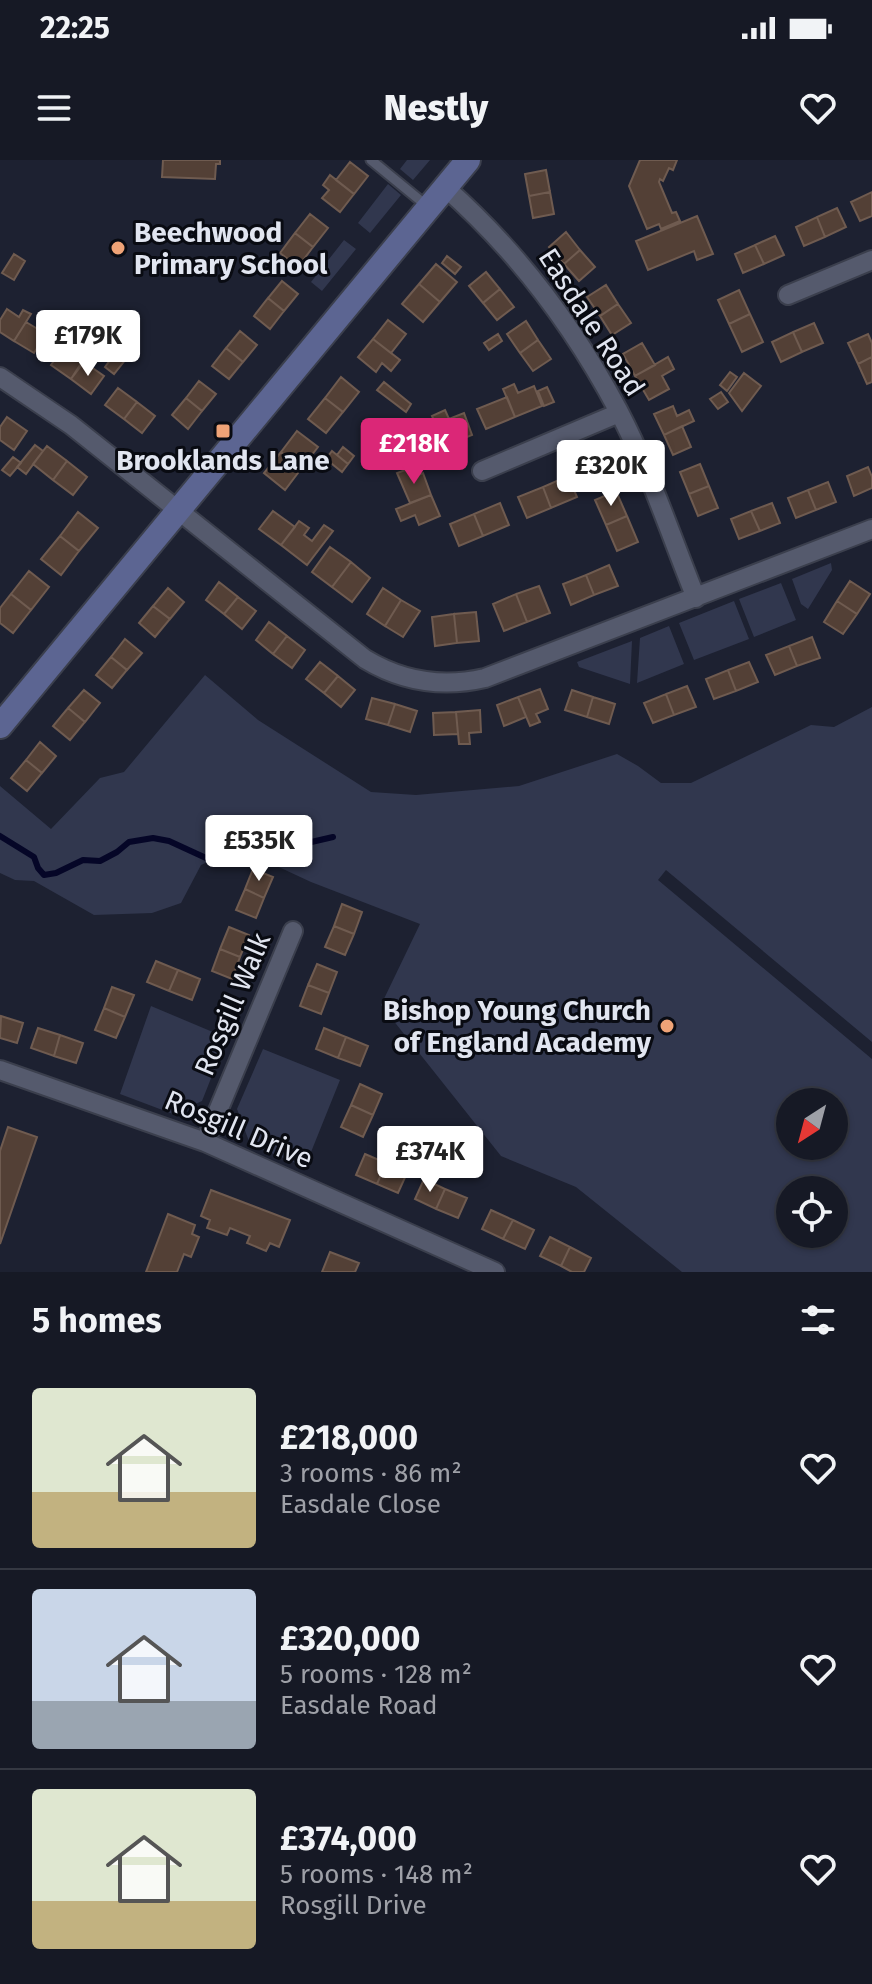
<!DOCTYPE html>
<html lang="en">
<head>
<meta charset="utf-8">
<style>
  :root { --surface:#161925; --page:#1f222d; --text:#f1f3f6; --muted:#9ea0a7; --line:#353842; --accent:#db2777 }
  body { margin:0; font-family:"Fira Sans",sans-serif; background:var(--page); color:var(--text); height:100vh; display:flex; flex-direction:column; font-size:30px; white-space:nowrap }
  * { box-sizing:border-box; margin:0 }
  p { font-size:26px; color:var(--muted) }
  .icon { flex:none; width:44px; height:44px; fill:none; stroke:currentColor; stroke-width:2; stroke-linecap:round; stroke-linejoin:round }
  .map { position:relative; height:1112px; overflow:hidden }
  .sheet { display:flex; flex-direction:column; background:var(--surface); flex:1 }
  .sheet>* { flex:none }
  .needle { width:52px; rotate:216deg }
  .buttons { position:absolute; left:776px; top:928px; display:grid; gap:16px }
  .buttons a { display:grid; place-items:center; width:72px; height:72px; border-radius:50%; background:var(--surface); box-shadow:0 2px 6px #0004,0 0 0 2px var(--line); font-size:40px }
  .price { position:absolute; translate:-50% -68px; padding:0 18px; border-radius:8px; background:#fff; color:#222; font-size:26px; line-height:52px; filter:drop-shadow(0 2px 4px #0008) }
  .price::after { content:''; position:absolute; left:50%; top:48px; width:24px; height:18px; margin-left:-12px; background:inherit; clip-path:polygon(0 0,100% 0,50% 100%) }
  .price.selected { background:var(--accent); color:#fff }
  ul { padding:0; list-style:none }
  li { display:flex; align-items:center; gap:24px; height:200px; padding:0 32px }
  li+li { border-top:2px solid var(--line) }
  li span { display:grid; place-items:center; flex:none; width:224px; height:160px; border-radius:8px; color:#555 }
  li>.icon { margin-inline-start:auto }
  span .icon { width:96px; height:96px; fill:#fffc; stroke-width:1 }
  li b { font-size:34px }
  h2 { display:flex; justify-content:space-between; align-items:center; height:96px; padding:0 32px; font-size:34px }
  .status { display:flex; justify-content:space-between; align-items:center; height:56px; padding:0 40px; background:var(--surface); direction:ltr }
  .status svg { height:22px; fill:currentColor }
  header { display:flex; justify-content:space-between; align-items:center; height:104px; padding:0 32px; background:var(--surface); font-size:36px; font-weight:800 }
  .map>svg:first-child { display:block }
  .green { fill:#31374e; fill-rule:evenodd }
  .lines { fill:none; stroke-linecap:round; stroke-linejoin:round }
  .stream { stroke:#050627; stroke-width:6 }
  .building { fill:#534036; stroke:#6f5b50; stroke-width:2 }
  .lane-casing { stroke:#3b3f4d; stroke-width:13 }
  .street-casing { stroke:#3b3f4d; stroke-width:22 }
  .secondary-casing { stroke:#3b3f4d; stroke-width:28 }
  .lane { stroke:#555a6d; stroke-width:9 }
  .street { stroke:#555a6d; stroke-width:18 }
  .secondary { stroke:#5c6592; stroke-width:24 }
  .poi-dot { fill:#efa377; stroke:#090b12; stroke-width:3 }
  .labels { text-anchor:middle; stroke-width:6; stroke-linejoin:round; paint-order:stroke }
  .poi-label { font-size:28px; font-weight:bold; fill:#e1e5f0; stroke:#090b12; text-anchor:start }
  .street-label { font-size:28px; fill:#e1e5f0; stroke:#090b12 }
</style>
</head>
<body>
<div class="status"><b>22:25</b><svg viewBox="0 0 49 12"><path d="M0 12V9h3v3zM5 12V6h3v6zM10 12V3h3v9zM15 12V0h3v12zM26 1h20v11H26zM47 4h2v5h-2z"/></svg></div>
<header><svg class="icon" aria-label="menu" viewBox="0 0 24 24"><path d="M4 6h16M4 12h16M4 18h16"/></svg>Nestly<svg class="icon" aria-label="heart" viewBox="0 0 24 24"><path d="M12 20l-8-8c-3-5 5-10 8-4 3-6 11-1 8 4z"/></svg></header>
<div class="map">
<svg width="872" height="1112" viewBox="0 0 872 1112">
  <rect width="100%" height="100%" fill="#1d2131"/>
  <!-- green -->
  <path class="green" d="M 407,0 L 430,0 L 413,20 L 400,9 Z
    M 388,24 L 401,35 L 370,73 L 358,63 Z
    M 344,80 L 356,89 L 322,131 L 311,122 Z
    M 831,403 L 832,410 L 808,449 L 801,444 L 792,419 Z
    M 781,423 L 796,460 L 754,477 L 739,439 Z
    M 734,441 L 749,479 L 694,500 L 679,463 Z
    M 669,466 L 684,504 L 637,523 L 640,478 Z
    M 632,481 L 630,524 L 579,507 L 577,502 Z
    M 205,515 L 258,560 L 371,632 L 416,635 L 519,626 L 617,594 L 638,606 L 661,623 L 691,623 L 811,565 L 834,567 L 872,547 L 872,882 L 666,710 L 658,720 L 872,899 L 872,1112 L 682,1112 L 576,1027 L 501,996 L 381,845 L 420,764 L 311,722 L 253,695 L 221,696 L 201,705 L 181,743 L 152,753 L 94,755 L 34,721 L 15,720 L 0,713 L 0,626 L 51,669 L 100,618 L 124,612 ZM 790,942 L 834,942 L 834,986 L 790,986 ZM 790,1030 L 834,1030 L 834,1074 L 790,1074 Z
    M 151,846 L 227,878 L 202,941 L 173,954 L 120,934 Z
    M 263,889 L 340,920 L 305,1007 L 250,984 L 237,949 Z"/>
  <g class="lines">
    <!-- stream -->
    <path class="stream" d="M 0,676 L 34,697 L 38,708 L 44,715 L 56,713 L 83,700 L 100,701 L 117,692 L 129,682 L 153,678 L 169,681 L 206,698 L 216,696 L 229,687 L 238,692 C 253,689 266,678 281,689 L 333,677"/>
  </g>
  <!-- building -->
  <path class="building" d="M 163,0 L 220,0 L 220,4 L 216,4 L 215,19 L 162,17 Z
    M 640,0 L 677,0 L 673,10 L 669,8 L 663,21 L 660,19 L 659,22 L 672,53 L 676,52 L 680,61 L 661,69 L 659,64 L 647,69 L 629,26 Z
    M 350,2 L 368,16 L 354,34 L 336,20 Z
    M 546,10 L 550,32 L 529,36 L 525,14 Z
    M 330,15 L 354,34 L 340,52 L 322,38 L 329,30 L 323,25 Z
    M 550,32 L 554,54 L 533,58 L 529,36 Z
    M 872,32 L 872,56 L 860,61 L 851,42 Z
    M 837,48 L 846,67 L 825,77 L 817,57 Z
    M 310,54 L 328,68 L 313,87 L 295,73 Z
    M 697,56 L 713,94 L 697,100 L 694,91 L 648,110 L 636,81 Z
    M 817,57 L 825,77 L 804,86 L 796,67 Z
    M 566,72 L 580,90 L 564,104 L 549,87 Z
    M 295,73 L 313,87 L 298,107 L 280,93 Z
    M 775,76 L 784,95 L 764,104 L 755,85 Z
    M 755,85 L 764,104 L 743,113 L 735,94 Z
    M 580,90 L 595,107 L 579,121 L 564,104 Z
    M 14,94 L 25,101 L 14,120 L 2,113 Z
    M 447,96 L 461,107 L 455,114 L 442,103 Z
    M 436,104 L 457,122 L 440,142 L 419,124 Z
    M 486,112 L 500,129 L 483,143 L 469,126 Z
    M 282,121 L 298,134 L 284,151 L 268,138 Z
    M 419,124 L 440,142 L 423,162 L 402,144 Z
    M 606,125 L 618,144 L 600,156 L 587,137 Z
    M 500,129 L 514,147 L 497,160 L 483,143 Z
    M 739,130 L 750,154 L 729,164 L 718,140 Z
    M 268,138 L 284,151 L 270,169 L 254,156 Z
    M 618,144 L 631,163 L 612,175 L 600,156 Z
    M 7,149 L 19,157 L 23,150 L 31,154 L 14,181 L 0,172 L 0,160 Z
    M 750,154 L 763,182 L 742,192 L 729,164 Z
    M 76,155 L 85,162 L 74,177 L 65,171 Z
    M 388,160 L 406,174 L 391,193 L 373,179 Z
    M 526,161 L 538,180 L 520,193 L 507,174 Z
    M 26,162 L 46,174 L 34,193 L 14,181 Z
    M 814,163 L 823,183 L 802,192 L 793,172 Z
    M 240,171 L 257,185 L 243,202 L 226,188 Z
    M 793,172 L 802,192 L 781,202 L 772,182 Z
    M 498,174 L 502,181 L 489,190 L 484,183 Z
    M 868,174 L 872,183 L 872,197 L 858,204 L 848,183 Z
    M 373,179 L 400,200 L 391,211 L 382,203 L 376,212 L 358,197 Z
    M 538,180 L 551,199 L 533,211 L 520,193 Z
    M 642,183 L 655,205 L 635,216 L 623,194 Z
    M 64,187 L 72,193 L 77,187 L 87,194 L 71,219 L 51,205 Z
    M 226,188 L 243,202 L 229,219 L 212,206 Z
    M 116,192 L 126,199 L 114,214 L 105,207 Z
    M 668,197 L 674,209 L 662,216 L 669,229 L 649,240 L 635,216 Z
    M 872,197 L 872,222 L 867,224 L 858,204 Z
    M 84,202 L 104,216 L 91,234 L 71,219 Z
    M 730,212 L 737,217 L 727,231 L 720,225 Z
    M 744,213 L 761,226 L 742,251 L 729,233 Z
    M 341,217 L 359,232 L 343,252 L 325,238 Z
    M 199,221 L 216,234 L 202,251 L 186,238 Z
    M 384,222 L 411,244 L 406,252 L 377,230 Z
    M 514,224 L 518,233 L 534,226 L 542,246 L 515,257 L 503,229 Z
    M 547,227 L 554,242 L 544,246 L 538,231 Z
    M 118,228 L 137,242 L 124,259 L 105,245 Z
    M 721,232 L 728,242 L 718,249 L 710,239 Z
    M 507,237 L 515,257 L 486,269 L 477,249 Z
    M 186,238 L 202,251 L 188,269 L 172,255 Z
    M 325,238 L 343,252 L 326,273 L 308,259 Z
    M 137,242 L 155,256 L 142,273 L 124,259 Z
    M 673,246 L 677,256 L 689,250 L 694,261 L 664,275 L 654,254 Z
    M 445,250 L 449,259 L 464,253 L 472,275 L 445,286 L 432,256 Z
    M 7,257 L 27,271 L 14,290 L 0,280 L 0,267 Z
    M 436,264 L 445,286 L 423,295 L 414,273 Z
    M 682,266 L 691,287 L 673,295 L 664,275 Z
    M 297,271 L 318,287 L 301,309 L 281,292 Z
    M 402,279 L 411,301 L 395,307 L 386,285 Z
    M 35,285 L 43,291 L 26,314 L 17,307 Z
    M 47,286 L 67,301 L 53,320 L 33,304 Z
    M 343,287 L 354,296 L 348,304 L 337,295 Z
    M 332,291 L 348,304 L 342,312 L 326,299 Z
    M 281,292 L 301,309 L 285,330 L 264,313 Z
    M 13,297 L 21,303 L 10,316 L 2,310 Z
    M 67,301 L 87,317 L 73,335 L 53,320 Z
    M 700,304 L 709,326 L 689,334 L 680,312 Z
    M 868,307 L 872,317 L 872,328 L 854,336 L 847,316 Z
    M 408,309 L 411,318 L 423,313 L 431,335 L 410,343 L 397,313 Z
    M 568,316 L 577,337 L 551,348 L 543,327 Z
    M 828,322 L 836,342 L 816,350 L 808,330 Z
    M 709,326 L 718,348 L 698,356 L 689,334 Z
    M 543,327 L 551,348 L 527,358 L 518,337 Z
    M 808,330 L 816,350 L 796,358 L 788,338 Z
    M 616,331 L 627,356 L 606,365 L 595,340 Z
    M 431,335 L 440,356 L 419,365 L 415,355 L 401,361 L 396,349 Z
    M 500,343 L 509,365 L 483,376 L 474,354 Z
    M 772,343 L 780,363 L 760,371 L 751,351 Z
    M 273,351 L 295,367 L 281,385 L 259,369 Z
    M 751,351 L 760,371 L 739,379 L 731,359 Z
    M 78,352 L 98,368 L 79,391 L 60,376 Z
    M 474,354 L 483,376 L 459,386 L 450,364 Z
    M 627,356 L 638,382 L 617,391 L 606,365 Z
    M 299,361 L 309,368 L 304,375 L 312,381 L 324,365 L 333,371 L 307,405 L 281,385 Z
    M 60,376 L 79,391 L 61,415 L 41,399 Z
    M 330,387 L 351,402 L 332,427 L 312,412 Z
    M 351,402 L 370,418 L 352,442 L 332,427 Z
    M 609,405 L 618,426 L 594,435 L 586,415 Z
    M 29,411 L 49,427 L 31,450 L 11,434 Z
    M 586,415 L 594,435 L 571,445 L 563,424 Z
    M 850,421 L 870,434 L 857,454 L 837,441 Z
    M 219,422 L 238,437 L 224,454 L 206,440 Z
    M 539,426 L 550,453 L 527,462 L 516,434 Z
    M 168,428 L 184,442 L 170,459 L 153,446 Z
    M 383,428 L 401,440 L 385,466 L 367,454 Z
    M 11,434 L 31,450 L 13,473 L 0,463 L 0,448 Z
    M 516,434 L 527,462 L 504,471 L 493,444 Z
    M 238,437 L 256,451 L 242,469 L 224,454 Z
    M 401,440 L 420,451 L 403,477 L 385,466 Z
    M 837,441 L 857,454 L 843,474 L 824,462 Z
    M 153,446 L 170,459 L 155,477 L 139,463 Z
    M 476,452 L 479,481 L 457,483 L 454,454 Z
    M 454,454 L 457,483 L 435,486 L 432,457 Z
    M 269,462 L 287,476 L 273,494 L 256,480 Z
    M 287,476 L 305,490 L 292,508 L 273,494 Z
    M 812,477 L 820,498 L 797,506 L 789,486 Z
    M 125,479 L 142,493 L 127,510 L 111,497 Z
    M 789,486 L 797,506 L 775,515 L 766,495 Z
    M 111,497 L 127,510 L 112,528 L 96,515 Z
    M 320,502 L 338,516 L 324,533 L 306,519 Z
    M 749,502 L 758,522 L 736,531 L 728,510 Z
    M 728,510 L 736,531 L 714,539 L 706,519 Z
    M 338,516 L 355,530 L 341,547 L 324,533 Z
    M 687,526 L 696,547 L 674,555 L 666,534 Z
    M 540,529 L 548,549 L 536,554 L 540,562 L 530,566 L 518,537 Z
    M 84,530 L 100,543 L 85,562 L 68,548 Z
    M 572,530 L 593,537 L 587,557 L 565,550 Z
    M 666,534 L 674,555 L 653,563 L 644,543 Z
    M 518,537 L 526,557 L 504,566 L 497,545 Z
    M 593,537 L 615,544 L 609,564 L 587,557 Z
    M 372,538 L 395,544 L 388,565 L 366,559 Z
    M 395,544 L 417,551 L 410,572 L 388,565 Z
    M 68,548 L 85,562 L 70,580 L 53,566 Z
    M 480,550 L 481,572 L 469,573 L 470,584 L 459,584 L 456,552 Z
    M 456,552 L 458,574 L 434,575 L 433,553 Z
    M 40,582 L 56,596 L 42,613 L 26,600 Z
    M 26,600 L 42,613 L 27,631 L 11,618 Z
    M 253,709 L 273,717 L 264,738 L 245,729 Z
    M 245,729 L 264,738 L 256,758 L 236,750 Z
    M 342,744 L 362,752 L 354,774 L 334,766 Z
    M 334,766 L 354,774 L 345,795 L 325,787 Z
    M 229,767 L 249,775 L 240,797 L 220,789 Z
    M 220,789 L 240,797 L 232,819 L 212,811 Z
    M 156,801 L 178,810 L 169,831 L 147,822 Z
    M 317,804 L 337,812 L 329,833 L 308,825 Z
    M 178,810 L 200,819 L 192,840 L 169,831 Z
    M 308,825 L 329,833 L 321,854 L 300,846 Z
    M 112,827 L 134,835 L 125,857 L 104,848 Z
    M 104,848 L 125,857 L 116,878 L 95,870 Z
    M 1,856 L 23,863 L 17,883 L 0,878 Z
    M 38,868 L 60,875 L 54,896 L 31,888 Z
    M 324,868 L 346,877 L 338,898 L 316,889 Z
    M 60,875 L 83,883 L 76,903 L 54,896 Z
    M 346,877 L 368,886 L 360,906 L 338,898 Z
    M 360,924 L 382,934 L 373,955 L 351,945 Z
    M 351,945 L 373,955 L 363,977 L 341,967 Z
    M 8,967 L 37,977 L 0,1084 L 0,991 Z
    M 365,994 L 386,1003 L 377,1024 L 356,1015 Z
    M 386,1003 L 407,1013 L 398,1033 L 377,1024 Z
    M 424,1019 L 445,1029 L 436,1049 L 415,1039 Z
    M 445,1029 L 467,1038 L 458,1058 L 436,1049 Z
    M 211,1030 L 290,1060 L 279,1087 L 270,1083 L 266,1091 L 247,1083 L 250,1076 L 230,1068 L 227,1075 L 207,1068 L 210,1060 L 201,1056 Z
    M 491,1050 L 513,1060 L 503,1079 L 482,1069 Z
    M 168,1054 L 195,1065 L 192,1074 L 199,1077 L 191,1097 L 184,1094 L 177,1112 L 146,1112 Z
    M 513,1060 L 534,1070 L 525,1089 L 503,1079 Z
    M 550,1077 L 570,1087 L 561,1106 L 540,1096 Z
    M 570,1087 L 591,1098 L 584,1112 L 572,1112 L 561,1106 Z
    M 330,1092 L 359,1103 L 355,1112 L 322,1112 Z"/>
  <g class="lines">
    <!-- lane casing -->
    <g class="lane-casing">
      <path id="lane" d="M 371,0 L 427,46"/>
    </g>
    <!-- street casing -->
    <g class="street-casing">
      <path id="street" d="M 446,28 C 517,91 574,167 618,250 C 649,309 671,376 696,438
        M 788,135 L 872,100
        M 0,217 L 71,265 L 365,499 C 403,522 442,528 485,518 L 872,369
        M 482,311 L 619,253
        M 0,910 L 205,982 L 495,1112
        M 205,982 L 293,771"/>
    </g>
    <!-- secondary casing -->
    <g class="secondary-casing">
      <path id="secondary" d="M 0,566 L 468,0"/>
    </g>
    <!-- lane -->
    <use href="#lane" class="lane"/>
    <!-- street -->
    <use href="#street" class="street"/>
    <!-- secondary -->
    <use href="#secondary" class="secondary"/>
  </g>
  <!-- markers -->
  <g class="poi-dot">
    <circle cx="118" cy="88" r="8"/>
    <rect x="215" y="263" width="16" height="16" rx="4"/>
    <circle cx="667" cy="866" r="8"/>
  </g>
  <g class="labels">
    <!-- poi labels -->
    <g class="poi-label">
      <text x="134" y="82">Beechwood<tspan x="134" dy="32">Primary School</tspan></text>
      <text x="223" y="310" text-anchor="middle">Brooklands Lane</text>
      <text x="651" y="860" text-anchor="end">Bishop Young Church<tspan x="651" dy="32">of England Academy</tspan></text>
    </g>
    <!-- street labels -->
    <g class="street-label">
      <text transform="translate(592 162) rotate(57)" y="10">Easdale Road</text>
      <text transform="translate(232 844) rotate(-67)" y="10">Rosgill Walk</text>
      <text transform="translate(239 969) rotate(23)" y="10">Rosgill Drive</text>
    </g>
  </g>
</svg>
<div class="buttons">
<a><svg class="needle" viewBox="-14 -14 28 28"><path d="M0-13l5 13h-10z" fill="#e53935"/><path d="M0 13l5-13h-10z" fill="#9ea0a7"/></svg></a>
<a><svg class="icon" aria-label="locate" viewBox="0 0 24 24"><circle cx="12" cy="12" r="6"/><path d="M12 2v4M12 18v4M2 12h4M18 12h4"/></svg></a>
</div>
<b class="price" style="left:88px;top:218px">£179K</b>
<b class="price selected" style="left:414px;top:326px">£218K</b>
<b class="price" style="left:611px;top:348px">£320K</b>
<b class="price" style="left:259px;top:723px">£535K</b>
<b class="price" style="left:430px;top:1034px">£374K</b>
</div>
<section class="sheet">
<h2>5 homes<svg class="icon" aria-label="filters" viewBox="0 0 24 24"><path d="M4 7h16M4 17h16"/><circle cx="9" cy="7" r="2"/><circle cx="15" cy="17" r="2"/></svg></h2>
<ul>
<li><span style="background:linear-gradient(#dfe7d0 65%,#c2b280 0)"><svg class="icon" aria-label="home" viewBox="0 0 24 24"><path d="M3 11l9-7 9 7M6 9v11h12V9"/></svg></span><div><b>£218,000</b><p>3 rooms · 86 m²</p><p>Easdale Close</p></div><svg class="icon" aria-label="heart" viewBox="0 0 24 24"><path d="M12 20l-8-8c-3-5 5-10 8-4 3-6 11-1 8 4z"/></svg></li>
<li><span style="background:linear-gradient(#c9d6e8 70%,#9aa5b1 0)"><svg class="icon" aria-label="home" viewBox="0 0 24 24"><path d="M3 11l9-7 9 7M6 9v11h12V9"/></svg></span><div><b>£320,000</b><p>5 rooms · 128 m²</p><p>Easdale Road</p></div><svg class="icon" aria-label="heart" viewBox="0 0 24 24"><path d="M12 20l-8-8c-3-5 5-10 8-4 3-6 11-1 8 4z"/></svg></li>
<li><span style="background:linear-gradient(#dfe7d0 70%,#c2b280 0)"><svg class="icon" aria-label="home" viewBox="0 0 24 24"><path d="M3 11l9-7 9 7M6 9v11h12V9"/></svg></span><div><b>£374,000</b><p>5 rooms · 148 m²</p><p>Rosgill Drive</p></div><svg class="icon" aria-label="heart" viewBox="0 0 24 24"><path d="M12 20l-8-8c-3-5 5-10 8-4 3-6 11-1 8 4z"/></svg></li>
</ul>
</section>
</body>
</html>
